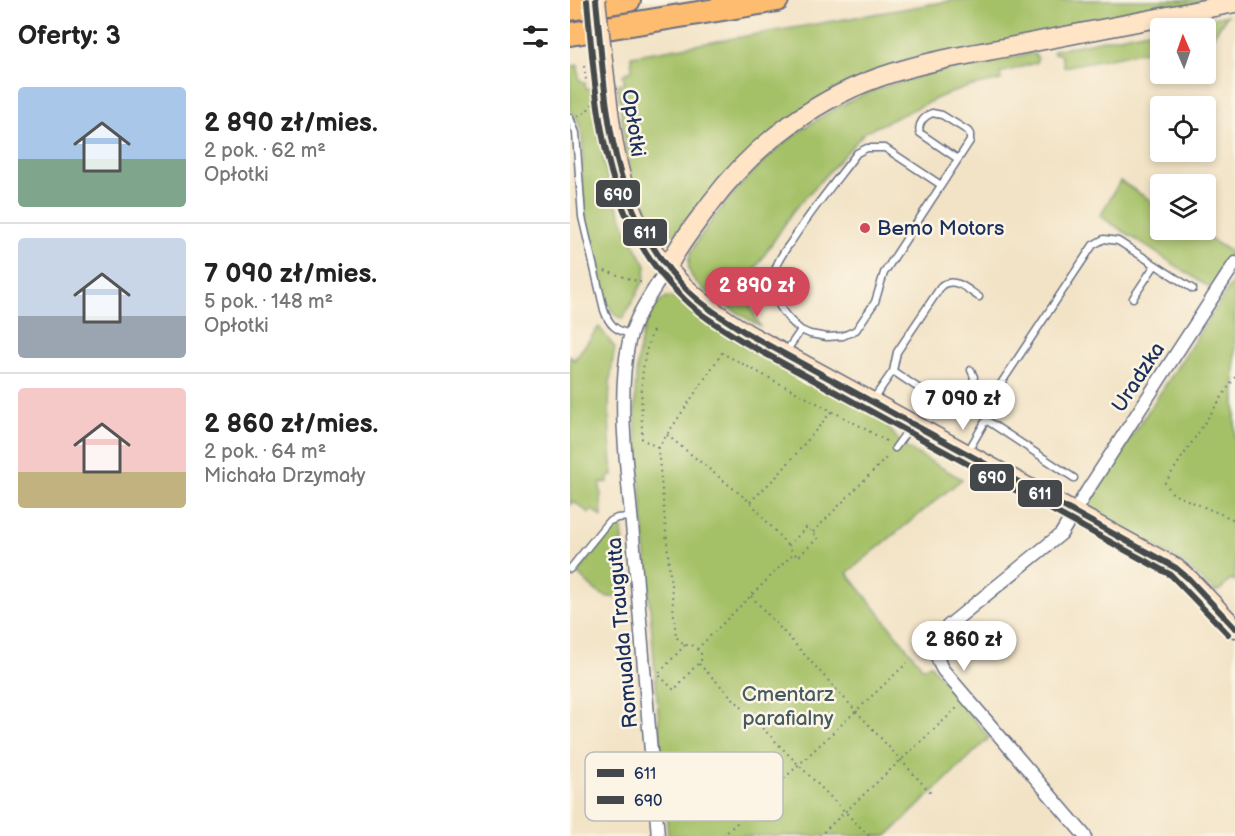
<!DOCTYPE html>
<html lang="pl">
<head>
<meta charset="utf-8">
<style>
  :root { --surface:#fff; --page:#f2f2f2; --text:#222; --muted:#767676; --line:#e0e0e0; --accent:#d1495b }
  body { margin:0; font-family:"Balsamiq Sans",sans-serif; background:var(--page); color:var(--text); height:100vh; display:flex; flex-direction:column; font-size:22px; white-space:nowrap }
  * { box-sizing:border-box; margin:0 }
  p { font-size:20px; color:var(--muted) }
  .icon { flex:none; width:33px; height:33px; fill:none; stroke:currentColor; stroke-width:2; stroke-linecap:round; stroke-linejoin:round }
  .map { position:relative; flex:1; overflow:hidden }
  .panel { display:flex; flex-direction:column; background:var(--surface); width:570px }
  .panel>* { flex:none }
  .needle { width:39px; rotate:358deg }
  .controls { position:absolute; left:580px; top:18px; display:grid; gap:12px }
  .controls a { display:grid; place-items:center; width:66px; height:66px; border-radius:6px; background:var(--surface); box-shadow:0 3px 9px #0003; font-size:30px }
  .price { position:absolute; translate:-50% -51px; padding:0 14px; border-radius:21px; background:#fff; color:#222; font-size:20px; line-height:39px; filter:drop-shadow(0 2px 3px #0008) }
  .price::after { content:''; position:absolute; left:50%; top:36px; width:18px; height:14px; margin-left:-9px; background:inherit; clip-path:polygon(0 0,100% 0,50% 100%) }
  .price.on { background:var(--accent); color:#fff }
  ul { padding:0; list-style:none }
  li { display:flex; align-items:center; gap:18px; height:150px; padding:0 18px }
  li+li { border-top:2px solid var(--line) }
  li span { display:grid; place-items:center; flex:none; width:168px; height:120px; border-radius:6px; color:#555 }
  li>.icon { margin-inline-start:auto }
  span .icon { width:72px; height:72px; fill:#fffc; stroke-width:1 }
  li b { font-size:26px }
  h2 { display:flex; justify-content:space-between; align-items:center; height:72px; padding:0 18px; font-size:26px }
  main { display:flex; flex:1; min-height:0 }
  .map>svg:first-child { display:block }
  .green { fill:#a5c168; stroke:#607863; stroke-width:1.5 }
  .lines { fill:none; stroke-linecap:round; stroke-linejoin:round }
  .lane-casing { stroke:#666e82; stroke-width:9 }
  .street-casing { stroke:#666e82; stroke-width:15 }
  .secondary-casing { stroke:#666e82; stroke-width:21 }
  .highway-casing { stroke:#666e82; stroke-width:26 }
  .path { stroke:#666e82; stroke-width:2; stroke-dasharray:1.5 4.5; stroke-linecap:butt }
  .lane { stroke:#fff; stroke-width:6 }
  .street { stroke:#fff; stroke-width:12 }
  .secondary { stroke:#ffe4c6; stroke-width:18 }
  .highway { stroke:#febc70; stroke-width:22 }
  .secondary-bridge-casing { stroke:#666e82; stroke-width:21; stroke-linecap:butt }
  .secondary-bridge { stroke:#ffe4c6; stroke-width:18 }
  .bus-1-casing { stroke:#fcf5e5; stroke-width:10 }
  .bus-2-casing { stroke:#fcf5e5; stroke-width:10 }
  .bus-1 { stroke:#45484a; stroke-width:6 }
  .bus-2 { stroke:#45484a; stroke-width:6 }
  .poi-dot { fill:#d1495b; stroke:#fcf5e5; stroke-width:2 }
  .labels { text-anchor:middle; stroke-width:5; stroke-linejoin:round; paint-order:stroke }
  .street-label { font-size:21px; fill:#1b2f5e; stroke:#fcf5e5 }
  .poi-label { font-size:21px; fill:#1b2f5e; stroke:#fcf5e5; text-anchor:start }
  .park-label { font-size:21px; fill:#445b61; stroke:#fcf5e5 }
  .key { fill:#fcf5e5; stroke:#b8babc; stroke-width:1.5 }
  .key-label { font-size:16px; fill:#1b2f5e }
  .line-badge { stroke:#fcf5e5; stroke-width:2 }
  .badge-label { font-size:16px; text-anchor:middle; font-weight:bold; fill:#fff }
</style>
</head>
<body>
<main>
<section class="panel">
<h2>Oferty: 3<svg class="icon" aria-label="filters" viewBox="0 0 24 24"><path d="M4 7h16M4 17h16"/><circle cx="9" cy="7" r="2"/><circle cx="15" cy="17" r="2"/></svg></h2>
<ul>
<li><span style="background:linear-gradient(#a9c7e8 60%,#7fa58c 0)"><svg class="icon" aria-label="home" viewBox="0 0 24 24"><path d="M3 11l9-7 9 7M6 9v11h12V9"/></svg></span><div><b>2 890 zł/mies.</b><p>2 pok. · 62 m²</p><p>Opłotki</p></div></li>
<li><span style="background:linear-gradient(#c9d6e8 65%,#9aa5b1 0)"><svg class="icon" aria-label="home" viewBox="0 0 24 24"><path d="M3 11l9-7 9 7M6 9v11h12V9"/></svg></span><div><b>7 090 zł/mies.</b><p>5 pok. · 148 m²</p><p>Opłotki</p></div></li>
<li><span style="background:linear-gradient(#f6c9c9 70%,#c2b280 0)"><svg class="icon" aria-label="home" viewBox="0 0 24 24"><path d="M3 11l9-7 9 7M6 9v11h12V9"/></svg></span><div><b>2 860 zł/mies.</b><p>2 pok. · 64 m²</p><p>Michała Drzymały</p></div></li>
</ul>
</section>
<div class="map">
<svg width="665" height="836" viewBox="0 0 665 836">
  <rect width="100%" height="100%" fill="#fcf5e5"/>
  <filter id="ink" filterUnits="userSpaceOnUse"><feTurbulence type="fractalNoise" baseFrequency=".0167" numOctaves="2"/><feDisplacementMap in="SourceGraphic" scale="12" xChannelSelector="R" yChannelSelector="G"/><feConvolveMatrix kernelMatrix="1 2 1 2 8 2 1 2 1" color-interpolation-filters="sRGB"/></filter>
  <filter id="wash" filterUnits="userSpaceOnUse"><feTurbulence type="fractalNoise" baseFrequency=".008" numOctaves="4" result="noise"/><feDisplacementMap in="SourceGraphic" scale="24" xChannelSelector="R" yChannelSelector="G"/><feGaussianBlur stdDeviation="1.35" result="paint"/><feColorMatrix in="noise" values="0 0 0 0 0 0 0 0 0 0 0 0 0 0 0 0 0 1.4 0 .05"/><feComposite in="paint" operator="in"/></filter>
  <g filter="url(#wash)">
    <rect width="100%" height="100%" fill="#f2e3c6"/>
    <!-- green -->
    <path class="green" d="M 385,0 L 643,0 L 262,90 L 113,232 L 110,230 L 106,233 L 91,235 C 60,223 51,115 48,84 L 55,83 L 53,75 L 62,70 L 61,56 Z
      M 657,15 L 642,38 L 636,39 L 636,28 L 591,28 L 591,48 L 494,67 L 491,55 L 483,53 L 485,50 Z
      M 463,53 L 468,58 L 466,63 L 430,73 L 431,80 L 398,87 L 372,96 L 295,132 L 224,210 L 172,289 L 190,326 C 173,316 129,292 121,275 C 111,256 133,234 143,219 C 190,156 249,106 326,83 C 370,69 418,62 463,53 Z
      M 8,65 L 9,79 L 15,83 L 16,89 L 23,88 L 28,133 L 40,188 L 55,226 L 76,266 L 74,280 L 53,319 C 34,314 32,277 28,259 C 21,250 20,240 18,229 C 15,215 13,201 12,186 C 11,162 19,128 0,110 L 0,67 Z
      M 550,181 L 591,207 L 591,230 L 626,230 L 661,252 L 640,288 L 530,216 Z
      M 665,279 L 665,581 L 661,579 L 650,590 L 645,592 L 612,562 L 521,512 L 519,505 L 522,497 Z
      M 97,297 L 109,298 L 142,326 L 160,337 L 311,418 L 333,446 L 392,479 L 277,573 L 353,668 L 360,664 L 419,738 L 317,836 L 98,836 L 66,431 C 64,399 63,312 97,297 Z
      M 29,327 L 45,348 C 36,389 39,435 43,476 L 38,476 L 38,482 L 30,483 L 32,517 L 22,510 L 19,513 L 3,501 L 0,505 L 0,356 L 4,360 Z
      M 47,525 L 52,529 L 57,586 L 51,596 C 31,602 20,585 7,573 Z"/>
  </g>
  <g filter="url(#ink)">
    <g class="lines">
      <!-- lane casing -->
      <g class="lane-casing">
        <path id="lane" d="M 0,118 L 6,133 L 12,217 L 34,310 C 39,325 46,331 61,334
          M 563,298 L 585,265
          M 231,330 C 212,315 199,295 205,270 C 208,259 215,250 221,242 C 241,211 265,182 287,153 L 297,148 L 315,148 L 371,185
          M 215,353 L 231,330 L 240,334 L 257,337 L 273,336 L 286,330 L 305,302 L 314,273 L 400,141 L 400,134 L 398,131 L 372,115 L 362,113 C 354,117 347,124 350,133 L 388,159
          M 323,371 L 327,352 L 372,285 C 386,277 398,290 409,297
          M 302,401 L 323,371 L 372,404 L 382,407 C 393,403 402,388 404,377 L 401,370
          M 416,420 L 418,403 L 523,245 L 534,239 L 548,241 L 623,289
          M 325,448 L 340,427
          M 397,453 L 416,420 L 504,478
          M 0,569 L 38,522 L 47,518 L 61,517"/>
      </g>
      <!-- street casing -->
      <g class="street-casing">
        <path id="street" d="M 88,836 C 80,736 71,636 63,536 C 58,476 46,400 59,341 C 66,313 83,292 97,268
          M 515,836 L 373,670 C 363,654 366,639 378,626 L 491,534 L 517,491 L 665,263"/>
      </g>
      <!-- secondary casing -->
      <g class="secondary-casing">
        <path id="secondary" d="M 36,86 C 49,207 70,268 178,334 L 606,568 L 619,579 L 665,628
          M 97,268 C 108,245 125,225 140,204 C 186,143 248,96 322,73 C 368,58 417,52 464,42 C 531,29 598,16 665,3"/>
      </g>
      <!-- highway casing -->
      <g class="highway-casing">
        <path id="highway" d="M 0,9 L 59,0
          M 0,34 L 207,0"/>
      </g>
      <!-- path -->
      <path class="path" d="M 14,66 L 16,80
        M 8,116 L 16,112 L 22,104
        M 35,271 L 73,283
        M 83,331 C 68,365 72,403 72,439 L 88,448
        M 665,377 L 595,483 L 603,494 L 665,520
        M 97,435 L 180,502 L 218,546
        M 180,502 L 209,474 L 262,411
        M 243,532 L 319,455
        M 181,596 L 360,792
        M 115,645 L 88,674 L 104,690 L 131,660 L 131,653 L 122,645 L 115,645 L 106,637 L 88,448 L 152,353 L 290,426 L 316,441
        M 127,649 L 224,553 L 228,557 L 248,538 L 237,527 L 218,546 L 224,553
        M 129,664 L 299,836
        M 153,836 L 337,663
        M 249,836 L 387,708"/>
      <!-- lane -->
      <use href="#lane" class="lane"/>
      <!-- street -->
      <use href="#street" class="street"/>
      <!-- secondary -->
      <use href="#secondary" class="secondary"/>
      <!-- highway -->
      <use href="#highway" class="highway"/>
      <!-- secondary-bridge casing -->
      <g class="secondary-bridge-casing">
        <path id="secondary-bridge" d="M 26,0 L 36,86"/>
      </g>
      <!-- secondary-bridge -->
      <use href="#secondary-bridge" class="secondary-bridge"/>
      <!-- bus-1 casing -->
      <g class="bus-1-casing">
        <path id="bus-1" d="M 26,0 C 37,108 37,209 118,291 C 135,308 158,321 178,334 L 606,568 L 619,579 L 665,628"/>
      </g>
      <!-- bus-2 casing -->
      <g class="bus-2-casing">
        <path id="bus-2" d="M 17,1 C 27,107 31,221 114,299 C 131,316 153,329 174,342 L 601,575 L 658,634"/>
      </g>
      <!-- bus-1 -->
      <use href="#bus-1" class="bus-1"/>
      <!-- bus-2 -->
      <use href="#bus-2" class="bus-2"/>
    </g>
  </g>
  <!-- markers -->
  <circle class="poi-dot" cx="295" cy="228" r="6"/>
  <g class="labels">
    <!-- street labels -->
    <g class="street-label">
      <text transform="translate(64 123) rotate(82)" y="7">Opłotki</text>
      <text transform="translate(568 377) rotate(-57)" y="7">Uradzka</text>
      <text transform="translate(52 633) rotate(-95)" y="7">Romualda Traugutta</text>
    </g>
    <!-- poi labels -->
    <g class="poi-label">
      <text x="307" y="235">Bemo Motors</text>
    </g>
    <!-- park labels -->
    <g class="park-label">
      <text x="218" y="701">Cmentarz<tspan x="218" dy="24">parafialny</tspan></text>
    </g>
  </g>
  <!-- legend -->
  <rect x="15" y="752" width="198" height="69" rx="9" class="key"/>
  <rect x="27" y="769" width="27" height="8" fill="#45484a"/>
  <rect x="27" y="796" width="27" height="8" fill="#45484a"/>
  <g class="key-label">
    <text x="64" y="779">611</text>
    <text x="64" y="806">690</text>
  </g>
  <g class="line-badge">
    <rect x="25" y="179" width="46" height="29" rx="6" fill="#45484a"/>
    <rect x="52" y="218" width="46" height="29" rx="6" fill="#45484a"/>
    <rect x="399" y="463" width="46" height="29" rx="6" fill="#45484a"/>
    <rect x="447" y="479" width="46" height="29" rx="6" fill="#45484a"/>
  </g>
  <g class="badge-label">
    <text x="48" y="200">690</text>
    <text x="75" y="238">611</text>
    <text x="422" y="483">690</text>
    <text x="470" y="499">611</text>
  </g>
</svg>
<div class="controls">
<a><svg class="needle" viewBox="-14 -14 28 28"><path d="M0-13l5 13h-10z" fill="#e53935"/><path d="M0 13l5-13h-10z" fill="#767676"/></svg></a>
<a><svg class="icon" aria-label="locate" viewBox="0 0 24 24"><circle cx="12" cy="12" r="6"/><path d="M12 2v4M12 18v4M2 12h4M18 12h4"/></svg></a>
<a><svg class="icon" aria-label="layers" viewBox="0 0 24 24"><path d="M12 4l9 5-9 5-9-5zM3 14l9 5 9-5"/></svg></a>
</div>
<b class="price on" style="left:187px;top:318px">2 890 zł</b>
<b class="price" style="left:393px;top:431px">7 090 zł</b>
<b class="price" style="left:394px;top:672px">2 860 zł</b>
</div>
</main>
</body>
</html>
